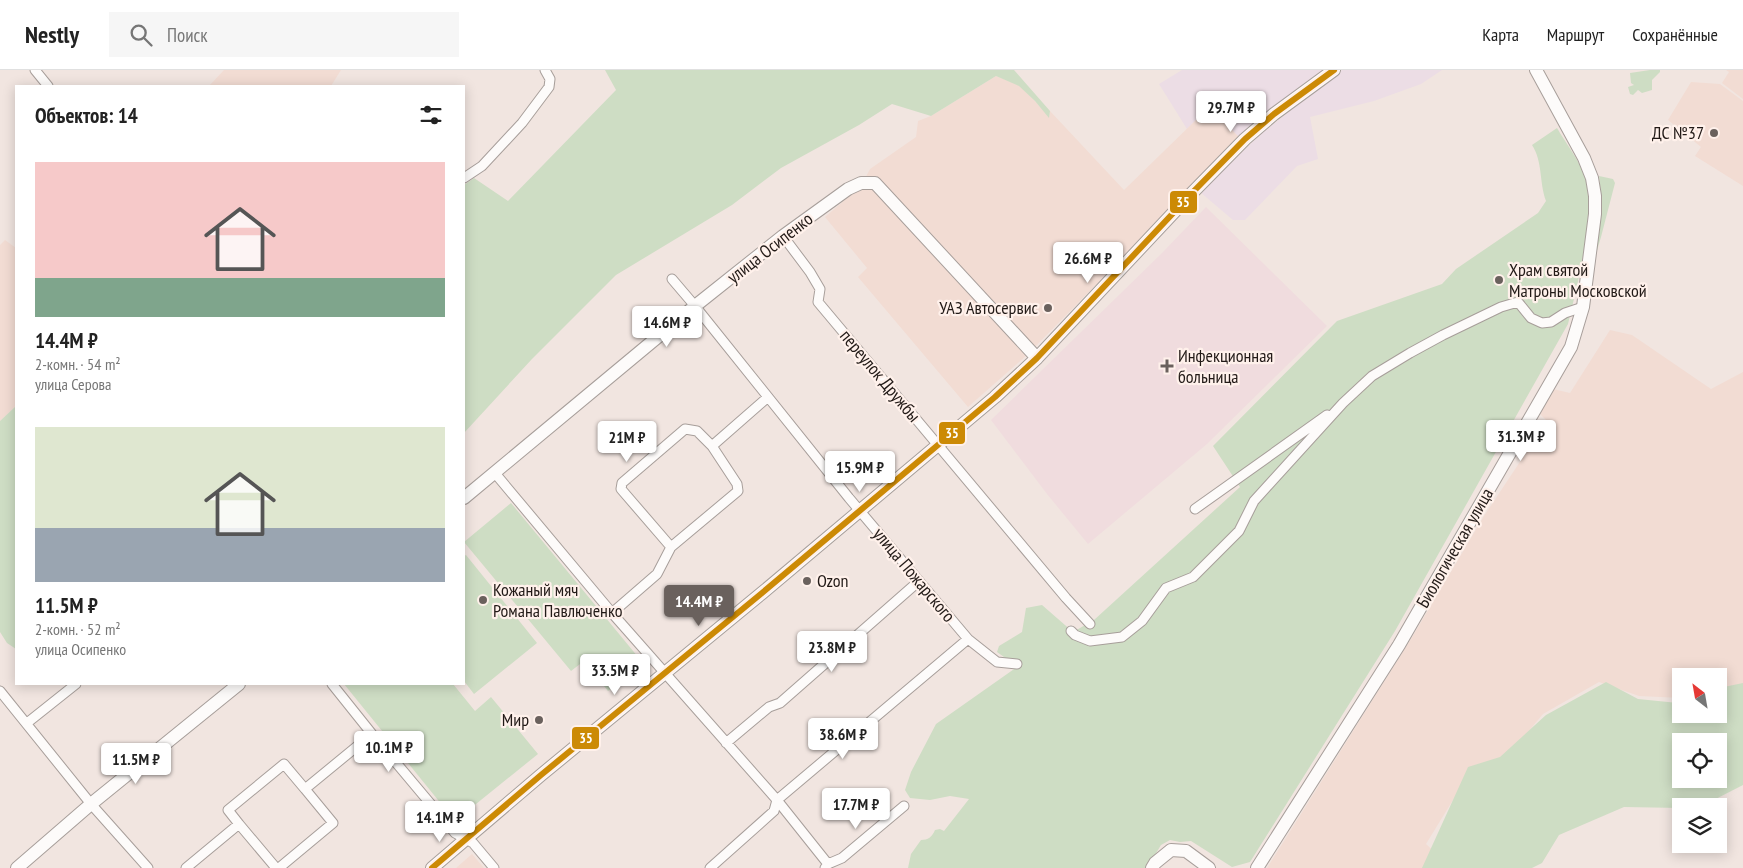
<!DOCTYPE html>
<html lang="ru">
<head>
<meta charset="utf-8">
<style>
  :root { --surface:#fff; --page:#f6f6f6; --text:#222; --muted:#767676; --line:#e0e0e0; --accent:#6a615d }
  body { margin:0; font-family:"PT Sans Narrow",sans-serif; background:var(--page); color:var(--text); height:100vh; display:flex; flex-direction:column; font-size:19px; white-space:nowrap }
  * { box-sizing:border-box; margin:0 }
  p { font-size:16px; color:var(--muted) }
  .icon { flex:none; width:28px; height:28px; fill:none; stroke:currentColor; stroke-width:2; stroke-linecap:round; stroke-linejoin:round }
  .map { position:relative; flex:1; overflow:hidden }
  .sheet { position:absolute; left:15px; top:15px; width:450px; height:600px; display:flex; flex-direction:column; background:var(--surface); border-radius:0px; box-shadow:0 2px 12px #0003 }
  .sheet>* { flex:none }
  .needle { width:32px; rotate:329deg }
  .buttons { position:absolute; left:1672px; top:598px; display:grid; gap:10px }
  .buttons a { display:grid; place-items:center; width:55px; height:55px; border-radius:0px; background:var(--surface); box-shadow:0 2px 12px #0003; font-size:25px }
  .price { position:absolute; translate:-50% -42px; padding:0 11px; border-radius:5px; background:#fff; color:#222; font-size:16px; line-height:32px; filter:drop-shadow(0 1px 2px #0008) }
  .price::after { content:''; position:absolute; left:50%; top:30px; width:15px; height:11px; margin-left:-8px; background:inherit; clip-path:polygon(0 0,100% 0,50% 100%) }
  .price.selected { background:var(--accent); color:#fff }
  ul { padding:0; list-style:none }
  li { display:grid; align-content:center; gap:10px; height:265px; padding:0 20px }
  li span { display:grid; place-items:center; height:155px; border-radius:0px; color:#555 }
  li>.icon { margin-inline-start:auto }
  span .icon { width:90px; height:90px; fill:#fffc; stroke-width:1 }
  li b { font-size:21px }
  h2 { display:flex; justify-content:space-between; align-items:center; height:60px; padding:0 20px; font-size:21px }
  header { display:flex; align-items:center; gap:30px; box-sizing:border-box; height:70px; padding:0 25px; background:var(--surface); border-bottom:1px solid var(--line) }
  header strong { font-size:24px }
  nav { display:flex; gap:28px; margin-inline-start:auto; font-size:18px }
  .search { width:350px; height:45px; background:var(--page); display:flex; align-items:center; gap:12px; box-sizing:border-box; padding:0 18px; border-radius:0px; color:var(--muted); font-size:19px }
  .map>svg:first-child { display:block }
  .commercial { fill:#ecdde5 }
  .built { fill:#f2dcd3 }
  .medical { fill:#f0dcde }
  .green { fill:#ceddc4; fill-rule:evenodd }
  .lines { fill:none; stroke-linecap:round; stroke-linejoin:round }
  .street-casing { stroke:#a79e9a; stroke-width:11 }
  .secondary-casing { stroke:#a79e9a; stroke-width:14 }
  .street { stroke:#fdfbfa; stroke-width:9 }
  .secondary { stroke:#fdfbfa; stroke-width:12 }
  .bus-1-casing { stroke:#fff1eb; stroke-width:10 }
  .bus-1 { stroke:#cc8a05; stroke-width:6 }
  .poi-dot { fill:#6a615d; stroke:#fff1eb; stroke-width:2 }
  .labels { text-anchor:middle; stroke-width:4.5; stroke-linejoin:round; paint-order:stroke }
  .poi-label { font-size:18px; fill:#221a17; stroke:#fff1eb; text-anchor:start }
  .street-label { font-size:18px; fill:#221a17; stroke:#fff1eb }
  .line-badge { stroke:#fff1eb; stroke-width:2 }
  .badge-label { font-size:14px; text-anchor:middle; font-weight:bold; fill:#fff }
</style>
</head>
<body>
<header>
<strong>Nestly</strong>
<div class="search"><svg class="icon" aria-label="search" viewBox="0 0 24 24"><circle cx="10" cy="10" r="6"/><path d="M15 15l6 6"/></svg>Поиск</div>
<nav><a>Карта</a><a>Маршрут</a><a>Сохранённые</a></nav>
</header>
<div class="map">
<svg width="1743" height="798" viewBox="0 0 1743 798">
  <rect width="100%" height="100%" fill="#f1e5e0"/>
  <!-- commercial -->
  <path class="commercial" d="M 1182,0 L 1326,0 L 1240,68 L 1200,46 L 1187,59 L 1159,14 Z
    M 1342,0 L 1442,0 L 1421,14 L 1374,31 L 1310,47 L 1318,89 L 1297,96 L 1245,150 L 1233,150 L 1200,122 L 1262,63 Z"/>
  <!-- built -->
  <path class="built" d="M 224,0 L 341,0 L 331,16 L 209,16 Z
    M 1726,0 L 1743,0 L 1743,29 L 1722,13 L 1729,2 Z
    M 996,6 L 1019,15 L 1035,31 L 1049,47 L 1050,41 L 1124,120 L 1200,46 L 1215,43 L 1240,68 L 1027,285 L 968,337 L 858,207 L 867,198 L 825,147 L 861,116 L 870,99 L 916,67 L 918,51 L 931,46 Z
    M 1691,12 L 1720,14 L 1743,31 L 1743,116 L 1695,86 L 1701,77 L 1668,50 Z
    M 5,170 L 16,178 L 16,336 L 0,351 L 0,175 Z
    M 1610,260 L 1632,265 L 1711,319 L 1743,302 L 1743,617 L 1719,622 L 1719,606 L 1681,606 L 1681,628 L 1639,626 L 1599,612 L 1543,644 L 1503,692 L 1472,699 L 1426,774 L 1452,798 L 1267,798 L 1411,569 L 1484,446 L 1547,351 L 1540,344 L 1553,319 L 1570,323 Z
    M 472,784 L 484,798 L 456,798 Z"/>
  <!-- medical -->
  <path class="medical" d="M 1206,137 L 1327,256 L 1207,374 L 1088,474 L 1047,424 L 991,350 L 1162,183 Z"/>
  <!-- green -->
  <path class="green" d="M 605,0 L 1014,0 L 1050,41 L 1049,48 L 1035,31 L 1019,16 L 996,6 L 931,46 L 892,34 L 859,55 L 781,98 L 732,135 L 616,205 L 532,289 L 464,363 L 464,115 L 474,108 L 508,131 L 616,20 Z
    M 1650,0 L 1660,0 L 1660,2 L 1652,10 L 1652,20 L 1642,23 L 1638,20 L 1633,25 L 1630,24 L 1628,17 L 1634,15 L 1631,13 L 1630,3 Z
    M 1557,58 C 1564,70 1580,92 1584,104 C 1597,141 1577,216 1568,254 L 1395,561 L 1250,792 L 1232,797 L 1191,771 L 1180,772 L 1170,770 L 1161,775 L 1147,798 L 908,798 L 911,784 L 921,770 C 928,770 932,767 935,760 L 940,759 L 944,761 L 969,729 L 950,726 L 930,730 L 910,728 L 905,720 L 911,702 L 936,654 L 1017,597 L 1021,590 L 1011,592 L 997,582 L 999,576 L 1022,562 L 1026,538 L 1042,535 L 1073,562 L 1094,550 L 1240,417 L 1213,376 L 1337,251 L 1442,214 L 1456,199 L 1538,143 L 1546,131 C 1539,112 1543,92 1532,75 Z
    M 1599,106 L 1613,109 L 1615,113 L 1601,167 L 1596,184 C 1599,158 1603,133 1599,106 Z
    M 16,336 L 16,579 L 7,573 L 0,562 L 0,351 Z
    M 511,433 L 643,593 L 608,621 L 584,591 L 571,601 L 464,472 Z
    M 466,485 L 537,573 L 474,624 L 464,611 L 464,486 Z
    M 1606,612 L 1638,629 L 1678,633 L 1677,619 L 1681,620 L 1681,644 L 1719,644 L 1719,618 L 1743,613 L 1743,715 L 1702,736 L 1681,736 L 1681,738 L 1624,737 L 1559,765 L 1542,793 L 1532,798 L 1422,798 L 1468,697 L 1500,687 L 1546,645 ZM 1681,671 L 1719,671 L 1719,709 L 1681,709 Z
    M 344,614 L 453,614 L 475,641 L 491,627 L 538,684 L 455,751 Z"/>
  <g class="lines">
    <!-- street casing -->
    <g class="street-casing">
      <path id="street" d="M 35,0 L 48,16
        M 464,108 L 482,96 L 522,53 L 549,17 L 550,9 L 545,0
        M 783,166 L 810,202 L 820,219 L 818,232 L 1066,528 L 1090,554
        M 672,209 L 695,236 L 849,428 L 968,569 L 997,592 L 1017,594
        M 494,402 L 612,543 L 777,730 L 828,794
        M 1195,439 L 1327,345
        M 671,477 L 621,419 L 622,413 L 685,359 L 697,361 L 712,376
        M 612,543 L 657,504 L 671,477 L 738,421 L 737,414 L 712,376 L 768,327
        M 1071,561 L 1075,565 L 1090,571 L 1122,567 L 1142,551 L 1166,518 L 1193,507 L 1239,461 L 1254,431 L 1343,333 L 1372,306 L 1410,283 L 1443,265 L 1501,237 L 1518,232 L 1531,248 L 1542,253 L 1551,252 L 1565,243 L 1583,237
        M 332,614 L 372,664 L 455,763 L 473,773 L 494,798
        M 0,621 L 91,734 L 148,798
        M 27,653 L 76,614
        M 726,673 L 769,637 L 780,633 L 919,511
        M 239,754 L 228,740 L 284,694 L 305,719
        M 186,798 L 239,754 L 276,798
        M 279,798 L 333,753 L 305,719 L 372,664
        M 710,798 L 774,741 L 777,730 L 968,569
        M 825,798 L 828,794 L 842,788 L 904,736"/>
    </g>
    <!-- secondary casing -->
    <g class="secondary-casing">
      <path id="secondary" d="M 464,428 L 695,236 L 783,166 L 848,119 L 861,113 L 875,113 L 1037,288
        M 17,798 L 91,734 L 239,614
        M 432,798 L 541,705 L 762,523 L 995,327 L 1037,288 L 1192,123 L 1245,69 L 1274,44 L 1334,0
        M 1152,798 L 1155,793 L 1171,780 L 1186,781 L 1209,798
        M 1257,798 L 1399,575 L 1571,277 L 1583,237 L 1595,144 L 1595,126 L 1592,108 L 1584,88 L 1536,0"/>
    </g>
    <!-- street -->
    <use href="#street" class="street"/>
    <!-- secondary -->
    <use href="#secondary" class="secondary"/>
    <!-- bus-1 casing -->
    <g class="bus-1-casing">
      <path id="bus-1" d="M 432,798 L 541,705 L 762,523 L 995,327 L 1037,288 L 1192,123 L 1245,69 L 1274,44 L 1334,0"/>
    </g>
    <!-- bus-1 -->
    <use href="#bus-1" class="bus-1"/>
  </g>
  <!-- markers -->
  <g class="poi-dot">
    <circle cx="1714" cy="63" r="5"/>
    <circle cx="1499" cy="210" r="5"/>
    <circle cx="1048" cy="238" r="5"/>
    <path d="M1164.5 288.5h5v5h5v5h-5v5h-5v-5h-5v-5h5z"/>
    <circle cx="807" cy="511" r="5"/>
    <circle cx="483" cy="530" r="5"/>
    <circle cx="539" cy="650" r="5"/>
  </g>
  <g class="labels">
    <!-- poi labels -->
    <g class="poi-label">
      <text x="1704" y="69" text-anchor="end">ДС №37</text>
      <text x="1509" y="206">Храм святой<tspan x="1509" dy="21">Матроны Московской</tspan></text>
      <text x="1038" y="244" text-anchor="end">УАЗ Автосервис</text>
      <text x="1178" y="292">Инфекционная<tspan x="1178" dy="21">больница</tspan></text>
      <text x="817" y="517">Ozon</text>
      <text x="493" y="526">Кожаный мяч<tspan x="493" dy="21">Романа Павлюченко</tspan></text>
      <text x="529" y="656" text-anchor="end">Мир</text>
    </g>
    <!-- street labels -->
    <g class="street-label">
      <text transform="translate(770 178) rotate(-38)" y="6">улица Осипенко</text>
      <text transform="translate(880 306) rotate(50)" y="6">переулок Дружбы</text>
      <text transform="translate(1455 478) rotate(-60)" y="6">Биологическая улица</text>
      <text transform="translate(914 505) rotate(50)" y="6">улица Пожарского</text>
    </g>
  </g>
  <g class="line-badge">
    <rect x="1169" y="120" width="29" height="24" rx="5" fill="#cc8a05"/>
    <rect x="938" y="351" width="28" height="24" rx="5" fill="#cc8a05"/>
    <rect x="571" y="656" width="29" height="24" rx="5" fill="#cc8a05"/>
  </g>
  <g class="badge-label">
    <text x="1183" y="137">35</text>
    <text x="952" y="368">35</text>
    <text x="586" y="673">35</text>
  </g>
</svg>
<div class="buttons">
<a><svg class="needle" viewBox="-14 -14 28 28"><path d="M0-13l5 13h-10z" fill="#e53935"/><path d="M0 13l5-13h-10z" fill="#767676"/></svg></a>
<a><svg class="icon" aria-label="locate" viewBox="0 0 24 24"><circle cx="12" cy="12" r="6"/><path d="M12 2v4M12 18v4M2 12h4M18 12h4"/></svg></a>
<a><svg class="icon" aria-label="layers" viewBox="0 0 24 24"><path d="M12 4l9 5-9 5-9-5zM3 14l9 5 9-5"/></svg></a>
</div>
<b class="price" style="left:1231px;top:63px">29.7M ₽</b>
<b class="price" style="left:1088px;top:214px">26.6M ₽</b>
<b class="price" style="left:667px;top:278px">14.6M ₽</b>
<b class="price" style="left:1521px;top:392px">31.3M ₽</b>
<b class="price" style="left:627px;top:393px">21M ₽</b>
<b class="price" style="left:860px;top:423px">15.9M ₽</b>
<b class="price selected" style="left:699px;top:557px">14.4M ₽</b>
<b class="price" style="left:832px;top:603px">23.8M ₽</b>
<b class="price" style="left:615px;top:626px">33.5M ₽</b>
<b class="price" style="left:843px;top:690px">38.6M ₽</b>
<b class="price" style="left:389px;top:703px">10.1M ₽</b>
<b class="price" style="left:136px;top:715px">11.5M ₽</b>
<b class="price" style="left:856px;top:760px">17.7M ₽</b>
<b class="price" style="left:440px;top:773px">14.1M ₽</b>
<section class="sheet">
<h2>Объектов: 14<svg class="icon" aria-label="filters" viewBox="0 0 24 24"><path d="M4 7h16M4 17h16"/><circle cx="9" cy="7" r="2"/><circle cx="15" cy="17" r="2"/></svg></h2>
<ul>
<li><span style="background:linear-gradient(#f6c9c9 75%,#7fa58c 0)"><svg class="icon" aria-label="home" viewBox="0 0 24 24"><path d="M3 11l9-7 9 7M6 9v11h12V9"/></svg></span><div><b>14.4M ₽</b><p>2-комн. · 54 m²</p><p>улица Серова</p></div></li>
<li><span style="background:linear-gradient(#dfe7d0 65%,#9aa5b1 0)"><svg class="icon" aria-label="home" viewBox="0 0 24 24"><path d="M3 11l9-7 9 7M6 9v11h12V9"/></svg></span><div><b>11.5M ₽</b><p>2-комн. · 52 m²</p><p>улица Осипенко</p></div></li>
</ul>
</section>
</div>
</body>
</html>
